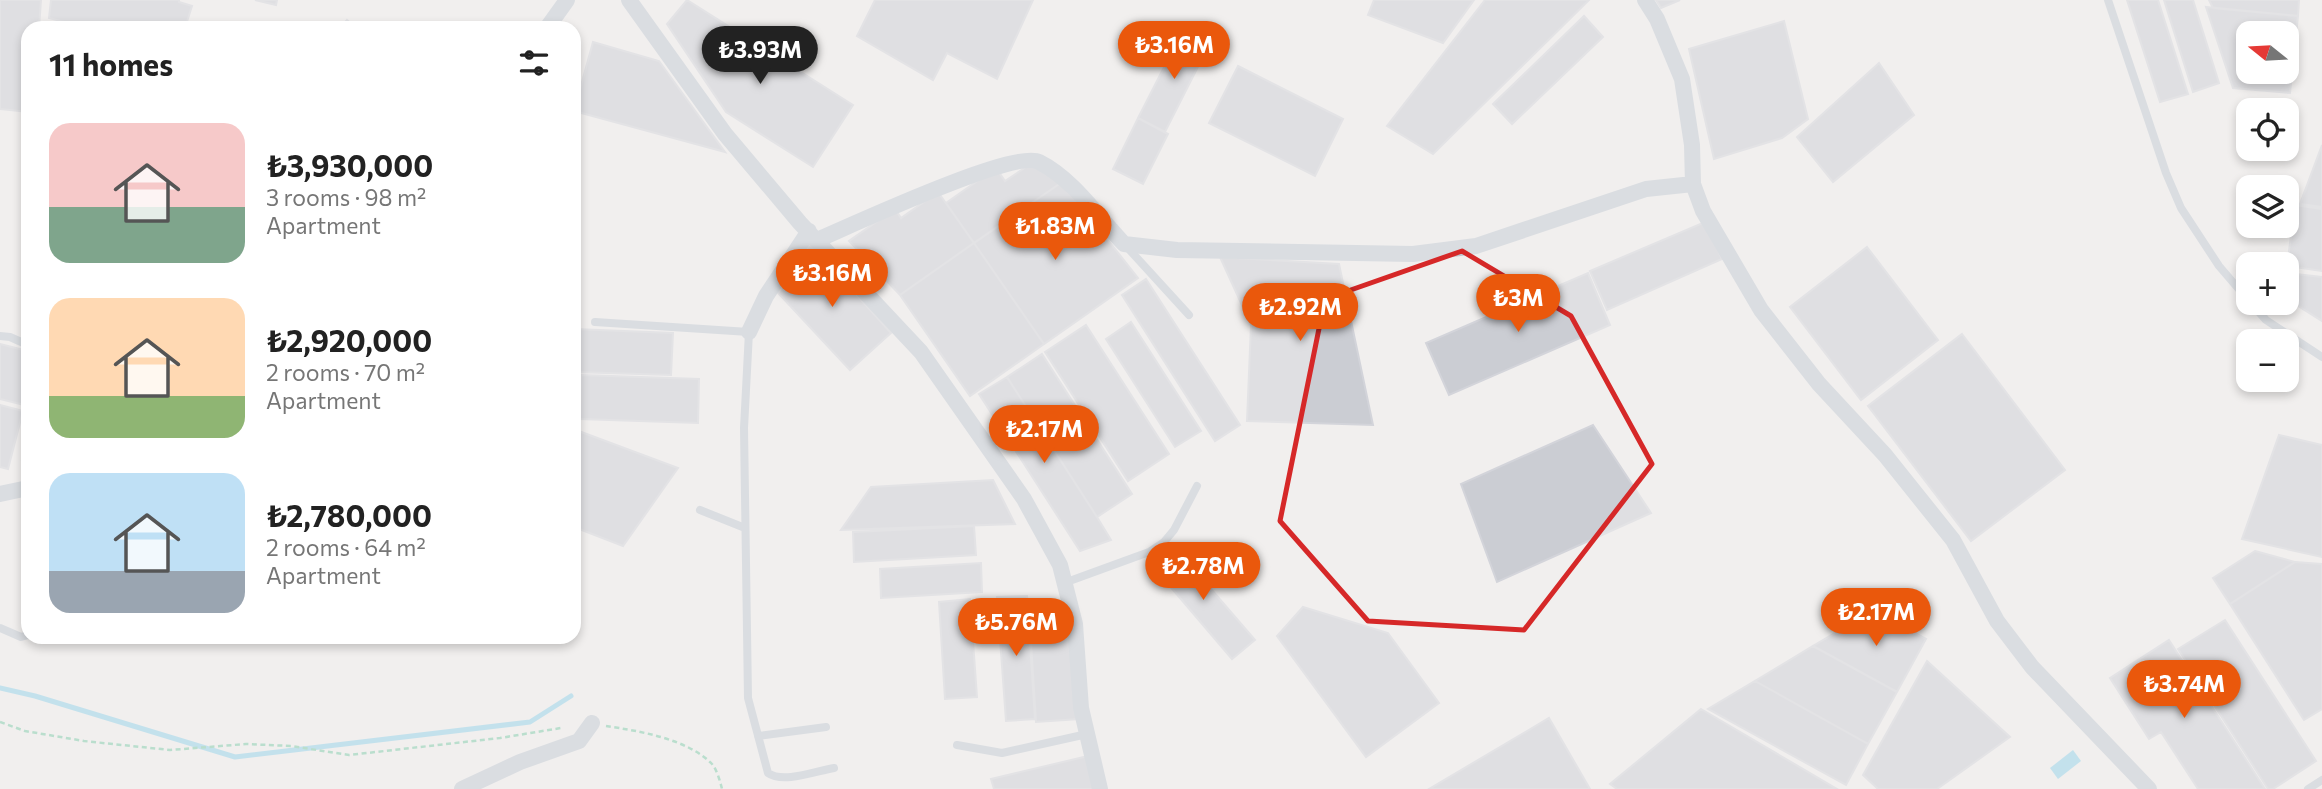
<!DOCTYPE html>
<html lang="en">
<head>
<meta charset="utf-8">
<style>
  :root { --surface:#fff; --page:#f2f2f2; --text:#222; --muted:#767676; --accent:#ea580c }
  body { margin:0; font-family:Commissioner,sans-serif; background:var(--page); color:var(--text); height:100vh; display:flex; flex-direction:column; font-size:26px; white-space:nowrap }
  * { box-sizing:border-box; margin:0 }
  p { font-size:23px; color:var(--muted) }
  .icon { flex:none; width:38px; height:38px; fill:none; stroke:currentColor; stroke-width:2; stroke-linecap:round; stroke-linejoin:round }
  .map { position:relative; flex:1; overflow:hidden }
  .side { position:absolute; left:21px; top:21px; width:560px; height:623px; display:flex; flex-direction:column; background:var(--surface); border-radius:21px; box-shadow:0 4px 10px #0003 }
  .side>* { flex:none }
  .needle { width:46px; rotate:288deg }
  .buttons { position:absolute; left:2236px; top:21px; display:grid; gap:14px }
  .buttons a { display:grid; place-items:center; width:63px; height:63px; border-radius:14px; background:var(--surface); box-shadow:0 4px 10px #0003; font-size:35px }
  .price { position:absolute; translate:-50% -60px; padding:0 16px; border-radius:24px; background:var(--accent); color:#fff; font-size:23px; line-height:46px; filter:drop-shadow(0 2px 4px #0008) }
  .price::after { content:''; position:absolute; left:50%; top:42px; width:21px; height:16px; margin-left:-10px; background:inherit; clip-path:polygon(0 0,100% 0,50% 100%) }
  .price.on { background:#222; color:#fff }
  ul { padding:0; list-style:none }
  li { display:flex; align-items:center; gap:21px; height:175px; padding:0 28px }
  li span { display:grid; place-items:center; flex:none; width:196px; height:140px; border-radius:21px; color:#555 }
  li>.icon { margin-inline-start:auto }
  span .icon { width:84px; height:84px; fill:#fffc; stroke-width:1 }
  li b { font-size:30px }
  h2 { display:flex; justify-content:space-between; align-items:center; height:84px; padding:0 28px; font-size:30px }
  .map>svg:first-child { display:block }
  .water { fill:#8dd1e8 }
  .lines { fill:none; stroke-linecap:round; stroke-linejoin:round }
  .stream { stroke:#8dd1e8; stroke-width:5 }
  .building { fill:#cbcdd3; stroke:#d3d4da; stroke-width:2; fill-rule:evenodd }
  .path { stroke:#78caa5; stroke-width:2.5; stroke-dasharray:5 3.5; stroke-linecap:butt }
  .lane { stroke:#bfc8d0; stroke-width:8 }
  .street { stroke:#bfc8d0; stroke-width:16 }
  .marked { fill:none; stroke:#d62828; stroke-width:5; stroke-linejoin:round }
</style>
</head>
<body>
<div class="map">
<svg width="2322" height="789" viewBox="0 0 2322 789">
  <rect width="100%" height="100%" fill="#f1efee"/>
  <!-- water -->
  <path class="water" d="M 2073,750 L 2081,761 L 2058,779 L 2050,768 Z"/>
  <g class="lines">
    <!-- stream -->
    <path class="stream" d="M 0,688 L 35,696 L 235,757 L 530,722 L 571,696"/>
  </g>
  <!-- building -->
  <path class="building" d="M 0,0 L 41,0 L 39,28 L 28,28 L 28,112 L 0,109 Z
    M 51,0 L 179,0 L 179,2 L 192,6 L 185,28 L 87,28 L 49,18 Z
    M 255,0 L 277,0 L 276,5 Z
    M 687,0 L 853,105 L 813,167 L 726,112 L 667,24 Z
    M 875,0 L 1033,0 L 997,79 L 947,53 L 933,80 L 857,36 Z
    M 1374,0 L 1474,0 L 1443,43 L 1368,15 Z
    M 1485,0 L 1589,0 L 1433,154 L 1387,126 Z
    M 1656,0 L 1680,0 L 1661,8 Z
    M 2127,0 L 2158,0 L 2188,94 L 2160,102 Z
    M 2164,0 L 2193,0 L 2219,83 L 2193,92 Z
    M 2209,0 L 2299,0 L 2298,16 L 2213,8 Z
    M 2206,7 L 2298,16 L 2290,93 L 2233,88 ZM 2249,33 L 2287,33 L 2287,72 L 2249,72 Z
    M 1584,16 L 1603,37 L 1512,124 L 1493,104 Z
    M 347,20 L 356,28 L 340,28 Z
    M 1784,21 L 1808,119 L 1782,138 L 1714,159 L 1689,49 Z
    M 1183,30 L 1210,43 L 1165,132 L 1138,118 Z
    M 593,42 L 659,61 L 725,152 L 574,111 Z
    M 1879,63 L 1914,115 L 1833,182 L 1797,137 Z
    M 1238,66 L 1343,119 L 1315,176 L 1209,123 Z
    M 1138,118 L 1168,134 L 1143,184 L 1113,169 Z
    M 2322,145 L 2322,207 L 2300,204 Z
    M 1032,163 L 1062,182 L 974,243 L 946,203 L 996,168 L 1005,181 Z
    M 1062,182 L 1138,278 L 1044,344 L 974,243 Z
    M 938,192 L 974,243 L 900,295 L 849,241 L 895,209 L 901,218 Z
    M 2295,205 L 2322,209 L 2322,271 L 2287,266 Z
    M 1705,222 L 1722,259 L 1607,310 L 1590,271 Z
    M 810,243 L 891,333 L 850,370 L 778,293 Z
    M 974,243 L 1044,344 L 970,396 L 900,295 Z
    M 1867,247 L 1938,340 L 1861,400 L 1790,307 Z
    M 1220,257 L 1339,264 L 1373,425 L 1247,421 L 1251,325 Z
    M 1588,273 L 1610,325 L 1449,395 L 1426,343 Z
    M 2287,273 L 2322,277 L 2322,321 L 2287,299 Z
    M 1146,279 L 1240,425 L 1215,441 L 1122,295 Z
    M 1131,322 L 1201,431 L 1175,447 L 1106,339 Z
    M 1086,325 L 1169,454 L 1128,481 L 1045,352 Z
    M 574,329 L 673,333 L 671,375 L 574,372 Z
    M 1962,334 L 2065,470 L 1971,541 L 1868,406 Z
    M 0,344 L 28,351 L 28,406 L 0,399 Z
    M 1042,354 L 1132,494 L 1097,517 L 1007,377 Z
    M 581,375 L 699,379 L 698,423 L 580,419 Z
    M 1007,377 L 1097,517 L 1111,540 L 1080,551 L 979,394 Z
    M 0,405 L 23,411 L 8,469 L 0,467 Z
    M 1593,425 L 1651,513 L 1497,582 L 1461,484 Z
    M 576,430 L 678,468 L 623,546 L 574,527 L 574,436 Z
    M 2279,435 L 2322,445 L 2322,557 L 2242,539 Z
    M 28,436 L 28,462 L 22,460 Z
    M 993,480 L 1015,524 L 841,530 L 871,487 Z
    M 974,526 L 976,555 L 854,562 L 853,532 Z
    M 1173,545 L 1255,640 L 1232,659 L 1151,564 Z
    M 2255,551 L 2295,562 L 2230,604 L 2213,578 Z
    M 2295,562 L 2322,564 L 2322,709 L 2304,720 L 2230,604 Z
    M 981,563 L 982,592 L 881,598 L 880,569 Z
    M 1027,596 L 1035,719 L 1006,721 L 997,597 Z
    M 970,599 L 977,697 L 945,699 L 939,602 Z
    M 1303,607 L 1388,633 L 1439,703 L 1366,757 L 1277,636 Z
    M 1874,610 L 1926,639 L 1897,692 L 1813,646 Z
    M 2225,620 L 2316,761 L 2273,789 L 2268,789 L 2178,649 Z
    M 1073,624 L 1079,719 L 1036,722 L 1030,627 Z
    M 2169,640 L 2265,789 L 2198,789 L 2161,732 L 2149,739 L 2110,678 Z
    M 1813,646 L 1897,692 L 1868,744 L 1755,681 Z
    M 1927,661 L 2010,737 L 1937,789 L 1878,789 L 1863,775 Z
    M 1755,681 L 1868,744 L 1846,785 L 1708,709 Z
    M 1701,709 L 1837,789 L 1617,789 L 1610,784 Z
    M 1549,718 L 1590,789 L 1429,789 Z
    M 1088,756 L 1095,789 L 994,789 L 991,779 Z"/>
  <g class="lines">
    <!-- path -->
    <path class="path" d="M 0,722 L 25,731 L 84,741 L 170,750 L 246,744 L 291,746 L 349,755 L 500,738 L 561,728
      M 606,726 C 639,731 688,739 712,764 C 717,770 720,781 722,789"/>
    <!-- lane -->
    <path class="lane" d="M 2108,0 L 2166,173 L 2181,208 L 2219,266 L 2249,301
      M 1126,246 L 1189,315
      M 2251,303 L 2266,320 L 2322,357
      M 595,322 L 749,332 L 744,428 L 748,698 L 768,773 C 783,784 816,771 834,768
      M 0,336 L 10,337 L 28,345
      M 700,510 L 745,528
      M 1064,583 L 1149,552 L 1164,542 L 1174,530 L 1197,486
      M 0,628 L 21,637 L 28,635
      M 758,736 L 826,727
      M 957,745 L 1002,753 L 1087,734
      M 2308,789 L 2322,780"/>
    <!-- street -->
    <path class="street" d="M 629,0 L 725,134 L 800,223 L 921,352 L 1024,499 L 1060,565 L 1075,624 L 1081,708 L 1100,789
      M 1645,0 L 1657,19 L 1682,79 L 1692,145 L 1693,184 L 1703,211 L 1761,310 L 1819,384 L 1885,455 L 1953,540 L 1997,621 L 2032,667 L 2149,789
      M 547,28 L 567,0
      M 817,240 C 850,226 1015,149 1039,162 C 1073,179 1098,217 1124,244 L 1177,250 L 1413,254 L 1476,246 L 1646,189 L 1693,184
      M 749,332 L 766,296 L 809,231
      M 0,494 L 28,488
      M 462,789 L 520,762 L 579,741 L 592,723"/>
  </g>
  <!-- marked area -->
  <path d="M0 0H2322V789H0ZM 1462,251 L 1571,316 L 1652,464 L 1524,630 L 1368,621 L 1280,521 L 1325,299 Z" fill="#f1efee" fill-opacity=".55" fill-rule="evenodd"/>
  <path class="marked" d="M 1462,251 L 1571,316 L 1652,464 L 1524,630 L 1368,621 L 1280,521 L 1325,299 Z"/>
</svg>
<div class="buttons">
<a><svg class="needle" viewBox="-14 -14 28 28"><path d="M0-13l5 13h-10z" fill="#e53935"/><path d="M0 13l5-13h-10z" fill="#767676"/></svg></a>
<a><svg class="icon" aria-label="locate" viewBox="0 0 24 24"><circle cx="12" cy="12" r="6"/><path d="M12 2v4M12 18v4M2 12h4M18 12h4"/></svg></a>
<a><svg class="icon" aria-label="layers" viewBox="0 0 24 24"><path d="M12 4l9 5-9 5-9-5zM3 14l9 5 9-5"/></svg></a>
<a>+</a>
<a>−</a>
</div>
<b class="price" style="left:1174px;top:81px">₺3.16M</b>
<b class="price on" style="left:760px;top:86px">₺3.93M</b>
<b class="price" style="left:1055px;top:262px">₺1.83M</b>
<b class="price" style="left:832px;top:309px">₺3.16M</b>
<b class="price" style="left:1518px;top:334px">₺3M</b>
<b class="price" style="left:1300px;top:343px">₺2.92M</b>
<b class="price" style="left:1044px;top:465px">₺2.17M</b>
<b class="price" style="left:1203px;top:602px">₺2.78M</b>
<b class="price" style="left:1876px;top:648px">₺2.17M</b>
<b class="price" style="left:1016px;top:658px">₺5.76M</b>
<b class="price" style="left:2184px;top:720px">₺3.74M</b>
<section class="side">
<h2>11 homes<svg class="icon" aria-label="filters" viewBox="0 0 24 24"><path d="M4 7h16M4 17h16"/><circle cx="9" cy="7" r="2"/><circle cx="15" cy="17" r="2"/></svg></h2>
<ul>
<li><span style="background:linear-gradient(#f6c9c9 60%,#7fa58c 0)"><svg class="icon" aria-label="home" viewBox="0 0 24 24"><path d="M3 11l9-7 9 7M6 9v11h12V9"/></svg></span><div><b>₺3,930,000</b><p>3 rooms · 98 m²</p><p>Apartment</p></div></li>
<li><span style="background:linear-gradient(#ffd9b3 70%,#8fb573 0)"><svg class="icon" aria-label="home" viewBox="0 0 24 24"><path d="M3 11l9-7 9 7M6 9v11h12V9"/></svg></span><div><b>₺2,920,000</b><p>2 rooms · 70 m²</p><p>Apartment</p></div></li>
<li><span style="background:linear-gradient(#bfe0f5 70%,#9aa5b1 0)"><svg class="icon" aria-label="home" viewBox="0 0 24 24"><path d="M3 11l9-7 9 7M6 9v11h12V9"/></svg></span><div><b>₺2,780,000</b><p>2 rooms · 64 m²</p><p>Apartment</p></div></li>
</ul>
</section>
</div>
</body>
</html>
